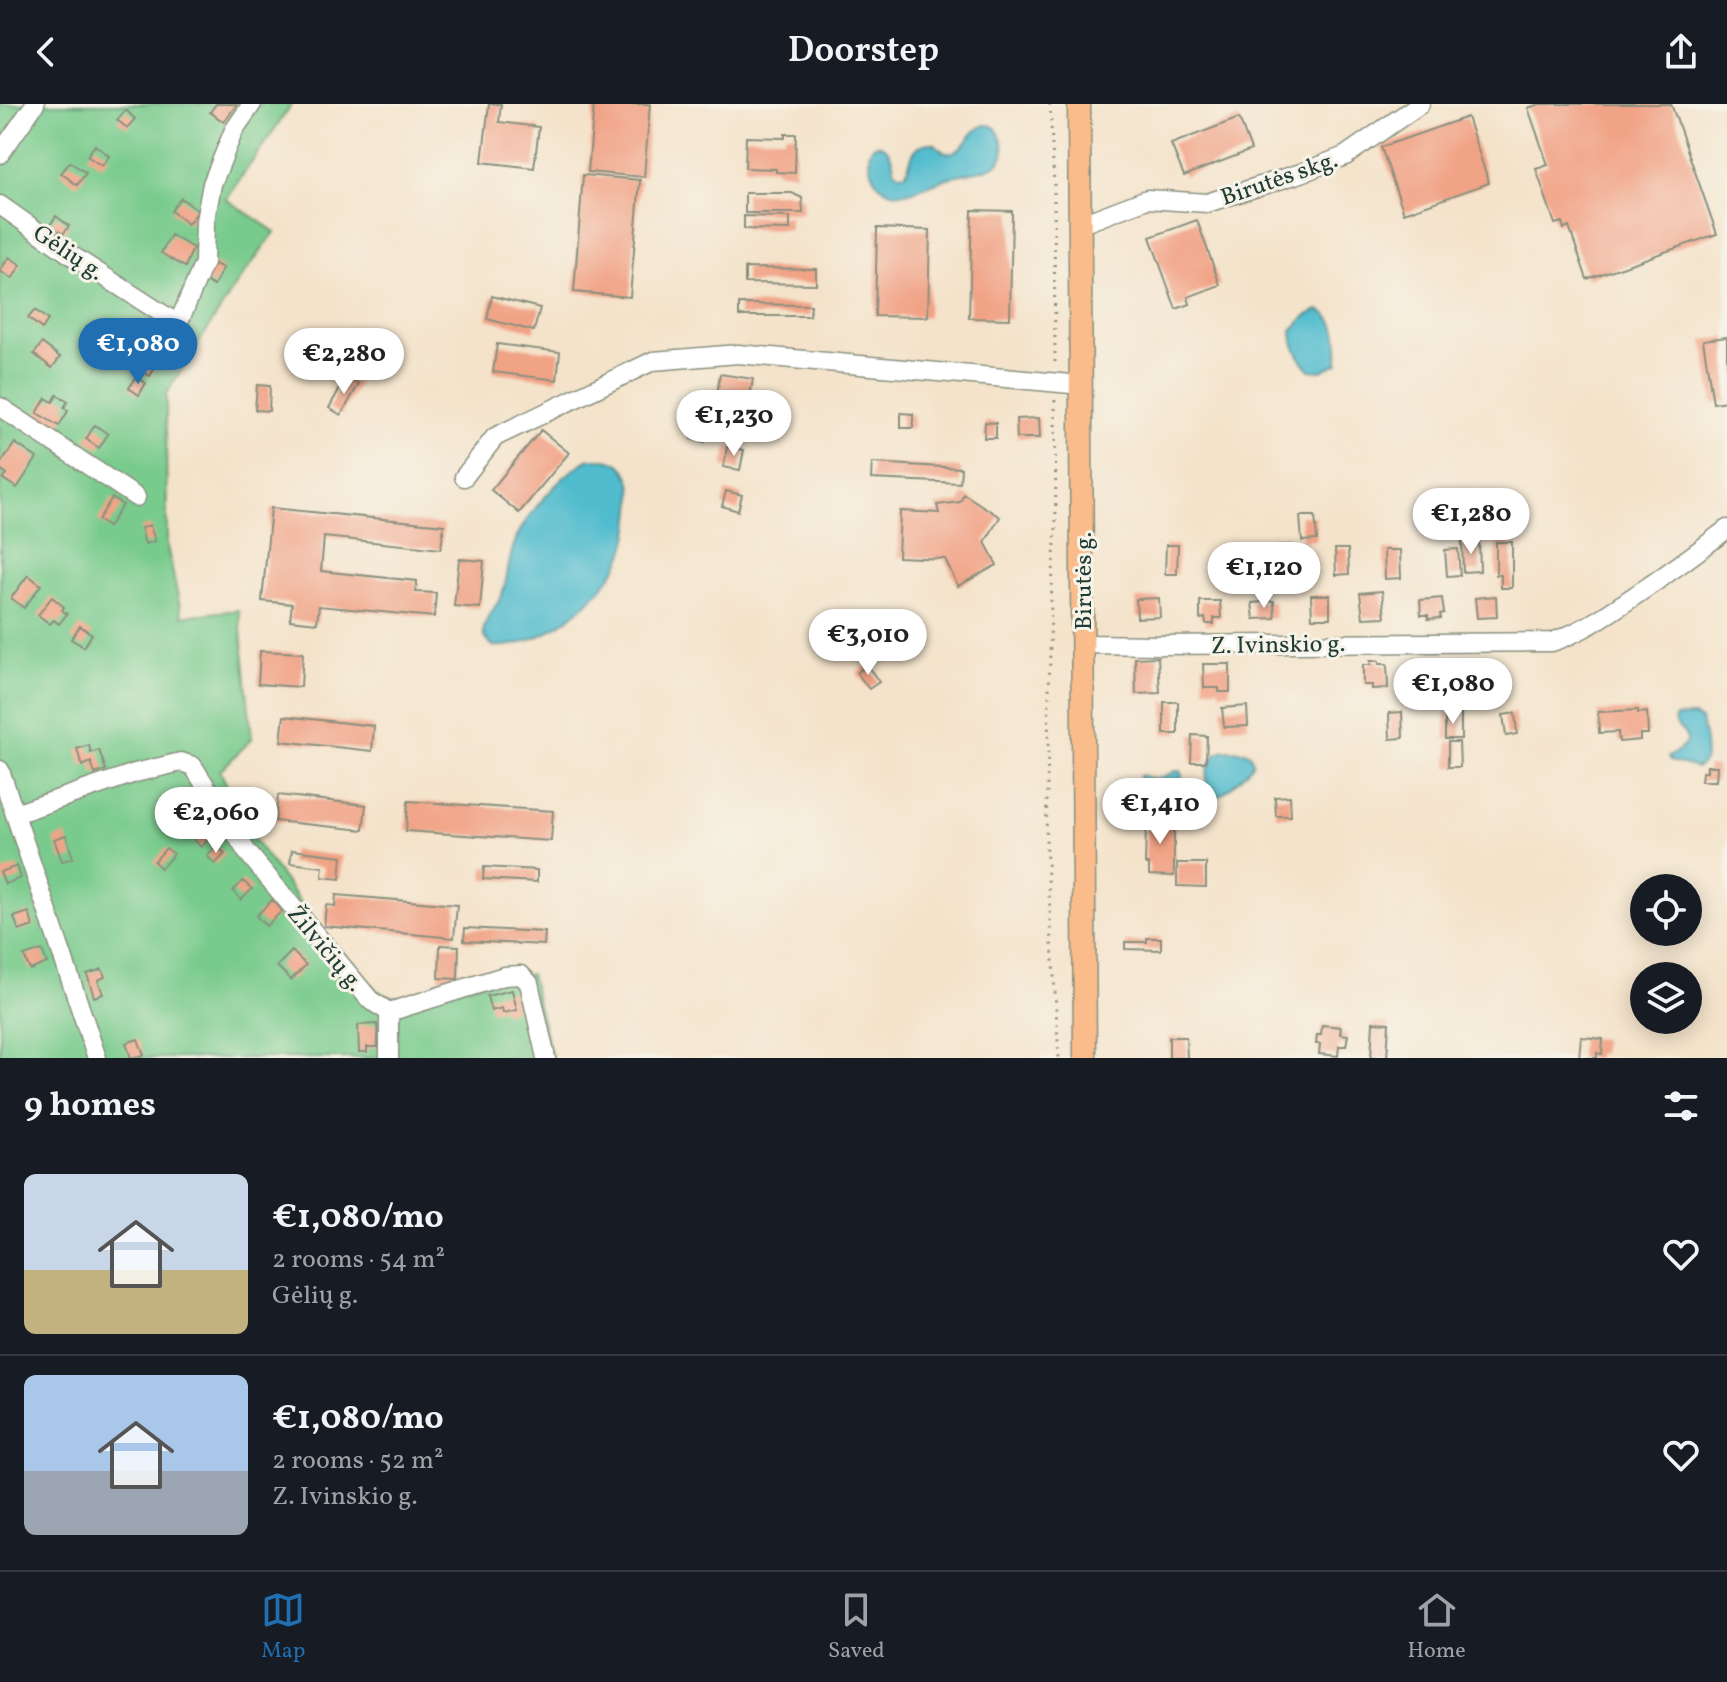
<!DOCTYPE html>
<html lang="en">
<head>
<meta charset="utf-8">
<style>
  :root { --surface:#171b24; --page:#242831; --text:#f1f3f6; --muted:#9ea1a6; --line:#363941; --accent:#1f6fb2 }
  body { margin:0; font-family:Vollkorn,serif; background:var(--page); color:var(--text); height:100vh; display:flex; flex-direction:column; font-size:30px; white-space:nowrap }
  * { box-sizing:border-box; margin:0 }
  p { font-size:26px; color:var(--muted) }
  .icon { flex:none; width:44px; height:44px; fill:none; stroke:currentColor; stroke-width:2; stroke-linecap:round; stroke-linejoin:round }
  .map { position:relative; height:954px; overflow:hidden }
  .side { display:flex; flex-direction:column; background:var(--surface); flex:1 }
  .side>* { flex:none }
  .controls { position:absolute; left:1630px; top:770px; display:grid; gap:16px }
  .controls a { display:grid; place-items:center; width:72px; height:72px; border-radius:50%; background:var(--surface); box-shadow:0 4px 20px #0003; font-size:40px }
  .price { position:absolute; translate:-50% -68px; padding:0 18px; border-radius:28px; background:#fff; color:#222; font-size:26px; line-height:52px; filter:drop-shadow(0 2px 4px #0008) }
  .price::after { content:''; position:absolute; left:50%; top:48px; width:24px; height:18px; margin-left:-12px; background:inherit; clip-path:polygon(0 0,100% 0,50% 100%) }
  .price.active { background:var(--accent); color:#fff }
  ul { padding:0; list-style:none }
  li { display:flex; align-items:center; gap:24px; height:200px; padding:0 24px }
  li+li { border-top:2px solid var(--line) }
  li span { display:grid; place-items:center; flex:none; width:224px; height:160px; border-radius:12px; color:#555 }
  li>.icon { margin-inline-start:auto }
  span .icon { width:96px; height:96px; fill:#fffc; stroke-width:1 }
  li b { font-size:34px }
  h2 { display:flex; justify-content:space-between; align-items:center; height:96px; padding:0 24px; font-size:34px }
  header { display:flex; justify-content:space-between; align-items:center; height:104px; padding:0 24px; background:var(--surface); font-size:36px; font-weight:600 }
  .tab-bar { display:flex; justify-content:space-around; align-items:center; height:112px; border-top:2px solid var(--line); background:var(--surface); font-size:22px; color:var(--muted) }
  .tab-bar a { display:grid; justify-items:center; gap:4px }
  .tab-bar .active { color:var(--accent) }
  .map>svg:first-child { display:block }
  .green { fill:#79cb8d; stroke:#4c8460; stroke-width:2 }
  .water { fill:#51bcce; stroke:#387c81; stroke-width:2 }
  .building { fill:#f1a386 }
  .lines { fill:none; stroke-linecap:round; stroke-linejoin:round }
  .minor-casing { stroke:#8a907f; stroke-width:21 }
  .major-casing { stroke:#8a907f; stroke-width:25 }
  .path { stroke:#8a907f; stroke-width:3; stroke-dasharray:2 6; stroke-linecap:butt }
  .minor { stroke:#fff; stroke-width:18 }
  .major { stroke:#f9bc8a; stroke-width:22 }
  .labels { text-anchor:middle; stroke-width:6; stroke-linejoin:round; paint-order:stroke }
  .street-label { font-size:24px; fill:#1f3d34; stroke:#f7f3e8 }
</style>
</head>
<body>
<header><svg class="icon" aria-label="back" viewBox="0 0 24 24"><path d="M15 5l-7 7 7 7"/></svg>Doorstep<svg class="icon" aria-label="share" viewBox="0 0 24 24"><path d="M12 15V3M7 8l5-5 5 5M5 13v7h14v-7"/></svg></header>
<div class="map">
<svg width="1727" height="954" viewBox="0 0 1727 954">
  <rect width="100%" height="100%" fill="#f7f3e8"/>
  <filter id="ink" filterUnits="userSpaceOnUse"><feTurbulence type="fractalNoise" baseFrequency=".0125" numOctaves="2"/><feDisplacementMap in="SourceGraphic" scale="16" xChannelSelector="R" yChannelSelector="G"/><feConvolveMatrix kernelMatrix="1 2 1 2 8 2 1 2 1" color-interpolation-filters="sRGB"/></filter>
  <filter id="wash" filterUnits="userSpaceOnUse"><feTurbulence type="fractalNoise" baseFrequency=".006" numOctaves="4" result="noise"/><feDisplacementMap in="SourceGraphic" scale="32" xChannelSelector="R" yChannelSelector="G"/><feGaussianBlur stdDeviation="1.8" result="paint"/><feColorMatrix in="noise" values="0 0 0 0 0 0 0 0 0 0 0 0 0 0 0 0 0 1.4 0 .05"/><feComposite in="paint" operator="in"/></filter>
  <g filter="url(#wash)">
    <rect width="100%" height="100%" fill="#f4e3ca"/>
    <!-- green -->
    <path class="green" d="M 0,0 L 292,0 L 226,95 L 275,128 L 236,181 L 166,290 L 167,443 L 182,512 L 239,506 L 252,635 L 220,667 L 252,733 L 315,818 L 377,887 L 393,893 L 406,894 L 530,870 L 552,954 L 0,954 Z"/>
    <!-- water -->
    <path class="water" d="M 985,21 C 993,21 996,23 999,30 C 1016,63 984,66 962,70 C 952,72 942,76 932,80 C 923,83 912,89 902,89 C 863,92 860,25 886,44 C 892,49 893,60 895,67 L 900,70 L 906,69 C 913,52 911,39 934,39 L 944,48 L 951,49 C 968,44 969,26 985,21 Z
      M 1318,206 C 1339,213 1339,240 1338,259 L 1321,267 L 1310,266 C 1299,254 1292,243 1292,226 L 1306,212 Z
      M 590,355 C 598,355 607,354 614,357 C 633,366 634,389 632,406 C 630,424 629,439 621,455 C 602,495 539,547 493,542 C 493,542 485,534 485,533 C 479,520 496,504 501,493 C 508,476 508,456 515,438 C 525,411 564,368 590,355 Z
      M 1693,612 L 1701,616 C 1703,625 1707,643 1705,653 C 1704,660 1701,660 1696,664 L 1670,657 L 1668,653 C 1677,647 1694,640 1683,628 C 1679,624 1676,622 1674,617 L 1676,613 Z
      M 1224,646 L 1245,647 L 1250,650 L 1253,658 C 1248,668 1224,692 1213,694 L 1207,691 C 1204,675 1207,652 1224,646 Z
      M 1175,667 L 1180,667 L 1182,671 L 1177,691 L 1173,695 C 1149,696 1140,702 1139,673 L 1141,671 C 1160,678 1159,676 1175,667 Z"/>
    <g id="blocks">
      <!-- building -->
      <path class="building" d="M 216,0 L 237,0 L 224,18 L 210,8 Z
        M 489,0 L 501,0 L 499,18 L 539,23 L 534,64 L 482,58 Z
        M 594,0 L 650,0 L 644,73 L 588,68 Z
        M 1540,0 L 1671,0 L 1717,130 L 1587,175 L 1569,123 L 1564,125 L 1562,118 L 1555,120 L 1536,65 L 1548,61 L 1528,4 Z
        M 126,6 L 135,15 L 127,24 L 117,16 Z
        M 1467,13 L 1489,79 L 1404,109 L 1381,43 Z
        M 1239,14 L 1251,46 L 1184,72 L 1171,40 Z
        M 785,30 L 796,30 L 795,69 L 776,68 L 776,65 L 745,64 L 746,33 L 785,34 Z
        M 95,41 L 109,52 L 102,62 L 87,52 Z
        M 70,58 L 86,69 L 77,81 L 61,69 Z
        M 583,71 L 640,76 L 630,193 L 574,188 Z
        M 745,89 L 792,89 L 802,94 L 803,109 L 745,109 Z
        M 181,94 L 198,107 L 188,120 L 171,107 Z
        M 972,106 L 1012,107 L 1010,215 L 969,214 Z
        M 56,112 L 69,122 L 63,130 L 50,121 Z
        M 744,112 L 790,113 L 790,126 L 744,125 Z
        M 1197,116 L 1220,181 L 1188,193 L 1190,200 L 1176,205 L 1150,133 Z
        M 877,124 L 930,126 L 928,213 L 875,212 Z
        M 171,131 L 193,144 L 185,163 L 161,149 Z
        M 9,153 L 21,161 L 12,175 L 0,167 Z
        M 211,158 L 223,164 L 214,182 L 202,175 Z
        M 745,164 L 816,165 L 816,180 L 745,179 Z
        M 492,192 L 540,204 L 534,227 L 487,215 Z
        M 739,200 L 811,201 L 810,212 L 739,212 Z
        M 35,206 L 48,216 L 42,225 L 28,214 Z
        M 1727,233 L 1727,297 L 1713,299 L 1703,236 Z
        M 42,239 L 60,253 L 52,264 L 34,250 Z
        M 497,240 L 560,248 L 557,276 L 493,268 Z
        M 147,252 L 158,259 L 150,272 L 139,265 Z
        M 720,270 L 753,275 L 749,297 L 717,292 Z
        M 136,273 L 146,279 L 139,291 L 129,284 Z
        M 346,273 L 359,280 L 341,311 L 329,304 Z
        M 257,281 L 270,282 L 269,307 L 255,306 Z
        M 57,291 L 68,297 L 64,304 L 68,307 L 59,322 L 37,309 L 46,294 L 53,298 Z
        M 901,309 L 913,310 L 913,324 L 901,324 Z
        M 697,311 L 710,314 L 705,338 L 691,335 Z
        M 1039,314 L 1040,334 L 1017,334 L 1016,315 Z
        M 985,318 L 996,319 L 996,334 L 984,334 Z
        M 95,321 L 108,330 L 99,344 L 86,335 Z
        M 541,326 L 569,349 L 519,409 L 491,386 Z
        M 15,339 L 37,354 L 17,384 L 3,375 L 7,370 L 0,365 L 0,360 Z
        M 727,343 L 744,346 L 740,366 L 723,363 Z
        M 872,359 L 961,364 L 960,379 L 871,375 Z
        M 726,387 L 742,391 L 738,407 L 722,402 Z
        M 964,390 L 1000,413 L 985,438 L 997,461 L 958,482 L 945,455 L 898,453 L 900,407 L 939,409 L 937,401 L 960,398 Z
        M 112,394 L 123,401 L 108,423 L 98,416 Z
        M 271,404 L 444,421 L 441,445 L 324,433 L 321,467 L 417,477 L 416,488 L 436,489 L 434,513 L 319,502 L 317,519 L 290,516 L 292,500 L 262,497 Z
        M 1300,412 L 1315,412 L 1317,436 L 1302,437 Z
        M 150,421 L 155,437 L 145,440 L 141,424 Z
        M 1462,436 L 1479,436 L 1480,467 L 1463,468 Z
        M 1496,438 L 1512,438 L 1512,484 L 1501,484 L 1501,471 L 1496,471 Z
        M 1166,441 L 1178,441 L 1177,470 L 1165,470 Z
        M 1278,441 L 1292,441 L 1294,482 L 1281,483 Z
        M 1335,445 L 1348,445 L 1349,470 L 1336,471 Z
        M 1458,445 L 1460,471 L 1447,472 L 1445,446 Z
        M 1384,446 L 1400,446 L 1401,474 L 1385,475 Z
        M 459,455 L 484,457 L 480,504 L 454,502 Z
        M 1222,458 L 1238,458 L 1238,482 L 1223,482 Z
        M 28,471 L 41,481 L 24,504 L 11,494 Z
        M 1382,487 L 1385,513 L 1363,514 L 1360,489 Z
        M 1311,491 L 1330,491 L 1330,514 L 1312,514 Z
        M 1496,492 L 1497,513 L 1477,514 L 1475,494 Z
        M 52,493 L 64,503 L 62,506 L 67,510 L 59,520 L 54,516 L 50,520 L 38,511 Z
        M 1159,494 L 1160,513 L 1137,514 L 1136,495 Z
        M 1442,494 L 1444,509 L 1440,510 L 1441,514 L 1428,515 L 1428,511 L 1421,511 L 1420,496 Z
        M 1200,497 L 1220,497 L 1221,514 L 1214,514 L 1214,520 L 1206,520 L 1205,514 L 1200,515 Z
        M 1274,497 L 1275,514 L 1254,515 L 1252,499 Z
        M 80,522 L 92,530 L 84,543 L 71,535 Z
        M 260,547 L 303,549 L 301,583 L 258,580 Z
        M 1158,553 L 1160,589 L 1136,590 L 1135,554 Z
        M 1370,557 L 1379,557 L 1379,560 L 1387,560 L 1388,584 L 1372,585 L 1372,581 L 1363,581 L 1363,561 L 1371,561 Z
        M 1427,559 L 1439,559 L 1439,564 L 1446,564 L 1446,587 L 1430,587 L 1430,579 L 1420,578 L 1421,563 L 1427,563 Z
        M 1203,560 L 1230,560 L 1230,588 L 1219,588 L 1219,584 L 1204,584 Z
        M 867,561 L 879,578 L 869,585 L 857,569 Z
        M 1497,561 L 1499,580 L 1478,582 L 1476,562 Z
        M 1164,598 L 1178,598 L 1178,630 L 1164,630 Z
        M 1247,602 L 1248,622 L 1224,623 L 1222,604 Z
        M 1638,606 L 1638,609 L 1647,608 L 1648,630 L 1640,630 L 1640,636 L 1619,638 L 1618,628 L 1599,629 L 1598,608 Z
        M 1402,608 L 1403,634 L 1390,635 L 1389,609 Z
        M 1445,608 L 1461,608 L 1461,635 L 1445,635 Z
        M 1515,609 L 1517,630 L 1506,632 L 1503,611 Z
        M 284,612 L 374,622 L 372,647 L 281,637 Z
        M 1192,631 L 1207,632 L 1206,658 L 1191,658 Z
        M 1448,638 L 1459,638 L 1460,663 L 1448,663 Z
        M 89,641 L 91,649 L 99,646 L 106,666 L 95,670 L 91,658 L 82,662 L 77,645 Z
        M 1707,662 L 1717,662 L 1716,677 L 1701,677 L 1702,668 L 1707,668 Z
        M 278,691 L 366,701 L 363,726 L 275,717 Z
        M 1290,692 L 1291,712 L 1276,712 L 1275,693 Z
        M 408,697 L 553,707 L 551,737 L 406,727 Z
        M 196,711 L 214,730 L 201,743 L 183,724 Z
        M 1150,713 L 1174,713 L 1174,772 L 1149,771 L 1149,760 L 1145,760 L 1146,725 L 1149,725 Z
        M 66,731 L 73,754 L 62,757 L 54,735 Z
        M 217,742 L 225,750 L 215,760 L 207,752 Z
        M 166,744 L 174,750 L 161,764 L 154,758 Z
        M 292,746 L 342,752 L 340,775 L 322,773 L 323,763 L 290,759 Z
        M 1177,759 L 1206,759 L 1206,783 L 1177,782 Z
        M 17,762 L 21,774 L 5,780 L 0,768 Z
        M 484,763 L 537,766 L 537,778 L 483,775 Z
        M 243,777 L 252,785 L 241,796 L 233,787 Z
        M 336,791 L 457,801 L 454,834 L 324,822 L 326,801 L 335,802 Z
        M 272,796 L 282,807 L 266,822 L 256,812 Z
        M 29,808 L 33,822 L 19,827 L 14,813 Z
        M 465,824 L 545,828 L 544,841 L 464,837 Z
        M 1147,834 L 1161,834 L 1161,846 L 1125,845 L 1125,838 L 1147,838 Z
        M 440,841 L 459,842 L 458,875 L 439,874 Z
        M 42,846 L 47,859 L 30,866 L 24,852 Z
        M 292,847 L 306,861 L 291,876 L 277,862 Z
        M 102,865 L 105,873 L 98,876 L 103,890 L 94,893 L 87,870 Z
        M 512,886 L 517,906 L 503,909 L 502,904 L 491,907 L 487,892 Z
        M 1373,918 L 1389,919 L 1387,954 L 1371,954 Z
        M 377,920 L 378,943 L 367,943 L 367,948 L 359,948 L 358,921 Z
        M 1322,921 L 1341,923 L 1340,930 L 1348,931 L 1346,942 L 1339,942 L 1338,952 L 1319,950 L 1320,940 L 1316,940 L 1317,931 L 1321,931 Z
        M 1169,933 L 1186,933 L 1187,954 L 1169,954 Z
        M 1581,933 L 1603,935 L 1602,950 L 1597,949 L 1597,954 L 1579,954 Z
        M 138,935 L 144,951 L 131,954 L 126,939 Z"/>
    </g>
  </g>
  <g filter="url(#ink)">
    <use href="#blocks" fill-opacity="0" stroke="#8a907f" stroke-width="2"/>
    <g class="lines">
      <!-- minor casing -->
      <g class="minor-casing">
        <path id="minor" d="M 0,50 L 35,0
          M 0,101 L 71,151 L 178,220 L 204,159 L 205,117 L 212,80 L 234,26 L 252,0
          M 1079,121 L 1147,95 L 1207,99 L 1301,69 L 1345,52 L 1420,0
          M 0,303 L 136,393
          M 464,373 L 495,333 L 653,257 L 738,250 L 1082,281
          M 1083,540 L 1160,541 L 1552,538 C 1581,528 1605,512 1630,495 C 1663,473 1695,450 1727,425
          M 0,666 L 97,954
          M 15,710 L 135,669 L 181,658 L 193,662 L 247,748 L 370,896 L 389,908 L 504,872 L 521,871 L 529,879 L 546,954
          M 389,954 L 389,908"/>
      </g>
      <!-- major casing -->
      <g class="major-casing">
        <path id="major" d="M 1079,0 L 1085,954"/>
      </g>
      <!-- path -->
      <path class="path" d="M 1050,0 L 1054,81 L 1055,264
        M 1055,296 L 1056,424 L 1051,497 L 1046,740 L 1059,954"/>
      <!-- minor -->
      <use href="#minor" class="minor"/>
      <!-- major -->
      <use href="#major" class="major"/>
    </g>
  </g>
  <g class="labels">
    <!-- street labels -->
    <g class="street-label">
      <text transform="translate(1279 74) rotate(-19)" y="8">Birutės skg.</text>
      <text transform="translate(69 148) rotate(34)" y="8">Gėlių g.</text>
      <text transform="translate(1083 477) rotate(-90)" y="8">Birutės g.</text>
      <text transform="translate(1278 540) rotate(-1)" y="8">Z. Ivinskio g.</text>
      <text transform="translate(326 844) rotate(50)" y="8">Žilvičių g.</text>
    </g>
  </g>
</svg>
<div class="controls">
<a><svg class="icon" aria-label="locate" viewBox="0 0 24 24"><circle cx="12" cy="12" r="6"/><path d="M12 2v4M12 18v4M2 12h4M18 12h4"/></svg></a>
<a><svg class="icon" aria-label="layers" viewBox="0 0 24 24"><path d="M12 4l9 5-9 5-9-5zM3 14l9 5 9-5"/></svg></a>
</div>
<b class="price active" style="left:138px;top:282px">€1,080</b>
<b class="price" style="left:344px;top:292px">€2,280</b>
<b class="price" style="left:734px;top:354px">€1,230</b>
<b class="price" style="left:1471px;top:452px">€1,280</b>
<b class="price" style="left:1264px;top:506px">€1,120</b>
<b class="price" style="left:868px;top:573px">€3,010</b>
<b class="price" style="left:1453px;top:622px">€1,080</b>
<b class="price" style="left:1160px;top:742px">€1,410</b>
<b class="price" style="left:216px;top:751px">€2,060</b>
</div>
<section class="side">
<h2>9 homes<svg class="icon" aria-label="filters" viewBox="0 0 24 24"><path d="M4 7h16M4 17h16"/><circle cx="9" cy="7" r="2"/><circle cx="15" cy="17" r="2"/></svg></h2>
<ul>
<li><span style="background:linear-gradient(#c9d6e8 60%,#c2b280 0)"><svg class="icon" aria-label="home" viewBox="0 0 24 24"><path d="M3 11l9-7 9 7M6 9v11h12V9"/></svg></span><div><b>€1,080/mo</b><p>2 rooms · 54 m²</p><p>Gėlių g.</p></div><svg class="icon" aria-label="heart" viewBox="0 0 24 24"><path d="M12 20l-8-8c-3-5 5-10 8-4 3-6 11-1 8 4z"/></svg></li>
<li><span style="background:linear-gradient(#a9c7e8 60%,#9aa5b1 0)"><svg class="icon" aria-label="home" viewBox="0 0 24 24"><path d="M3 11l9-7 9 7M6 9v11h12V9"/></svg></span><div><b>€1,080/mo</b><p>2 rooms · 52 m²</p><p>Z. Ivinskio g.</p></div><svg class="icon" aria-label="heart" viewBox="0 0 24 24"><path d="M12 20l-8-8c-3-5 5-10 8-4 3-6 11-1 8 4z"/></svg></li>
</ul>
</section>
<nav class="tab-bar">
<a class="active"><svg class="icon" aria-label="map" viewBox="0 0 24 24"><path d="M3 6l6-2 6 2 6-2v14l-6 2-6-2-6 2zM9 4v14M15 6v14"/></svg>Map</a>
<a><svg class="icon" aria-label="saved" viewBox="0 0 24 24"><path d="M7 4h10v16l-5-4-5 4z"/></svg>Saved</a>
<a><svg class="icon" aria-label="home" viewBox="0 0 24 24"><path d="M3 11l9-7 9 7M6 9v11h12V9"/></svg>Home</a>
</nav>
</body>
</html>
